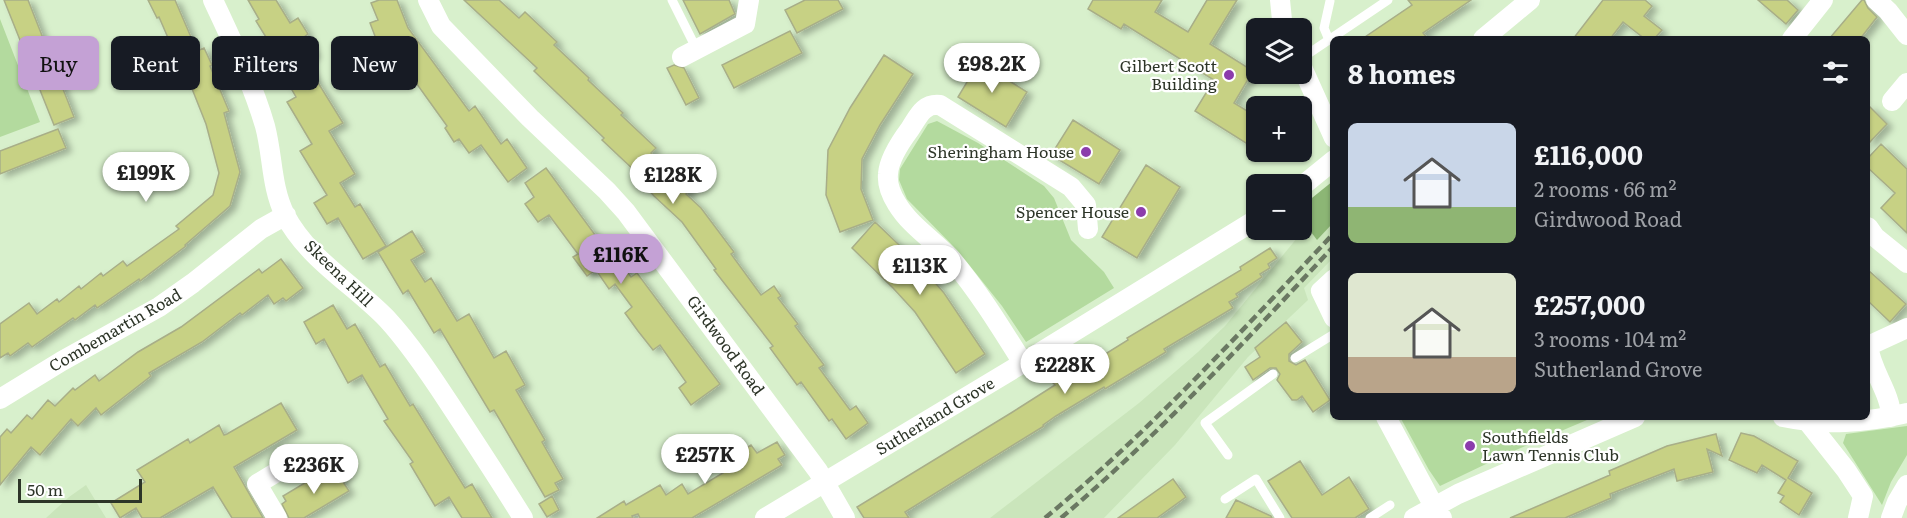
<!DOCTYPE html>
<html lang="en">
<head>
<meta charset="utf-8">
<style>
  :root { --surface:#171b24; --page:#242831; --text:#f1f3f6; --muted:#9ea1a6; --accent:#c4a1d5 }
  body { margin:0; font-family:Literata,serif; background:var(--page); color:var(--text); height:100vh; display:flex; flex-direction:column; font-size:22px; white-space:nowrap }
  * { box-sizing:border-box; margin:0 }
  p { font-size:20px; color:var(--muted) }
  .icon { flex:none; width:33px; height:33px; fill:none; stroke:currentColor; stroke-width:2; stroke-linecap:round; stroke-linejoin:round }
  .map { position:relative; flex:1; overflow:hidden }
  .side { position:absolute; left:1330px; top:36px; width:540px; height:384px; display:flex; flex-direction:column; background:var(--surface); border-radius:9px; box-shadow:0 2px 4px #0004 }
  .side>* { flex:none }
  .banner { position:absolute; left:18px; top:36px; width:570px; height:54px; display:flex; gap:12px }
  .controls { position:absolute; left:1246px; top:18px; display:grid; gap:12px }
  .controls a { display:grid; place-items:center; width:66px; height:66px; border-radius:9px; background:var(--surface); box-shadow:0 2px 4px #0004; font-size:30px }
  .scale { position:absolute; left:18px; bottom:15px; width:124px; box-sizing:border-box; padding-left:6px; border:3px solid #2d3528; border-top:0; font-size:16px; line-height:21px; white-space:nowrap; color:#2d3528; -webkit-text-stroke:4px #fff; paint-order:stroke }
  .price { position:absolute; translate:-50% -51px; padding:0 14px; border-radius:21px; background:#fff; color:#222; font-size:20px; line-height:39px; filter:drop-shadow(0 2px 3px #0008) }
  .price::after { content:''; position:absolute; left:50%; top:36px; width:18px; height:14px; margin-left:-9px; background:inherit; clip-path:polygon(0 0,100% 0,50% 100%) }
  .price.active { background:var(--accent); color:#111 }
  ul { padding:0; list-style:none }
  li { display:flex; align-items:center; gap:18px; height:150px; padding:0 18px }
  li span { display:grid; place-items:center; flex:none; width:168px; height:120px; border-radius:9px; color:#555 }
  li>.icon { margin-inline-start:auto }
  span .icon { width:72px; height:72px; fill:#fffc; stroke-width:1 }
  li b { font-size:26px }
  h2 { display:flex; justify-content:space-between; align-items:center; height:72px; padding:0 18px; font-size:26px }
  .pill { padding:0 21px; border-radius:9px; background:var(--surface); box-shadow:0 2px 4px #0004; font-size:21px; line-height:54px }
  .pill.active { background:var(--accent); color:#111 }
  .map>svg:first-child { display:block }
  .built { fill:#cae5bb }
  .green { fill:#b3da9e }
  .forest { fill:#8cb675 }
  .building { fill:#c7d184; stroke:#a8ae88; stroke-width:1.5; filter:url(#shadow) }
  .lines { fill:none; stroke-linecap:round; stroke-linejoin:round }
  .lane { stroke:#fff; stroke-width:9 }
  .street { stroke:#fff; stroke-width:20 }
  .rail { stroke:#6a7862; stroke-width:4.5; stroke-dasharray:9 4.5; stroke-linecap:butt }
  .poi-dot { fill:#8c3cac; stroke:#fff; stroke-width:2 }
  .labels { text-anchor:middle; stroke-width:4.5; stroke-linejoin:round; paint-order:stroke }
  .poi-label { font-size:16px; fill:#2d3528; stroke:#fff; text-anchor:end }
  .street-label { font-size:16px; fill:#2d3528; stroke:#fff }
</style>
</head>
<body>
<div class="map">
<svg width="1907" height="518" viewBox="0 0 1907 518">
  <defs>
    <filter id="shadow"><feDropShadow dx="5.5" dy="3.5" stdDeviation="3" flood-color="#0004"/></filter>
  </defs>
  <rect width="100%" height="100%" fill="#d8f0cc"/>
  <!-- built -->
  <path class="built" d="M 1333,223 L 1333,258 L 1304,288 L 1308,300 L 1248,357 L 1175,445 L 1104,518 L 990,518 L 1139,403 L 1198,352 L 1225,326 L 1306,227 L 1317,239 Z
    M 86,485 L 106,518 L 46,518 L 69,497 Z"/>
  <!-- green -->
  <path class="green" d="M 0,19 L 40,122 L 0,137 Z
    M 937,121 L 978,143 L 1044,186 L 1054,198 L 1071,240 L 1104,272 L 1114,288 L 1026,342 L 1002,306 L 958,251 L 907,199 L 899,180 L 900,169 L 928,124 Z
    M 1400,417 L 1594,417 L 1509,453 L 1440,486 L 1429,470 Z
    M 1907,426 L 1907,455 L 1891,482 L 1882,505 L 1843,443 L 1846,434 Z"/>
  <!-- forest -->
  <path class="forest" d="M 1333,181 L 1333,223 L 1317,240 L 1302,220 L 1302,206 Z"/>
  <!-- building -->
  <path class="building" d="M 4,0 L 28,0 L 74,117 L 54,125 Z
    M 148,0 L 175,0 L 197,51 L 204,48 L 212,65 L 210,66 L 229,111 L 224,113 L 240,172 L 230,206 L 185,245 L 186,246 L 140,281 L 139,279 L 97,308 L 95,305 L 75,320 L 73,318 L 32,347 L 28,343 L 10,356 L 8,353 L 0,358 L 0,324 L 29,303 L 37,314 L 57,299 L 59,302 L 79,286 L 81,289 L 101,273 L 103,276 L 123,261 L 127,266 L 179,229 L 176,226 L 213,195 L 219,173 L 206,124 L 175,46 L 172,47 L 159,17 L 157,18 Z
    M 248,0 L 276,0 L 290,23 L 298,18 L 308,34 L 304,37 L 315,54 L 304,60 L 343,123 L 329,131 L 355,174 L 340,183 L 355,207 L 360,204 L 386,246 L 363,259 L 338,218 L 327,224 L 314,203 L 327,195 L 300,151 L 312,144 L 287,102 L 296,97 L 273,57 L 277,55 L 256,21 L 259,19 Z
    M 379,0 L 397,0 L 408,28 L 469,111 L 475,106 L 501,144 L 507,139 L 527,168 L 508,182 L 481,145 L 469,153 L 459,139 L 454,142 L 445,128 L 447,126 L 404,66 L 393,74 L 379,53 L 381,52 L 370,23 L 378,20 L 371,3 Z
    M 464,0 L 499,0 L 519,18 L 525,12 L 557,42 L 554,45 L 589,78 L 588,80 L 623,113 L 621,115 L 656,148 L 651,153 L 673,175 L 674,174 L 691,189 L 686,194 L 701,208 L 734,252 L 731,254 L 761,295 L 774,286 L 781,296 L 778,298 L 798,324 L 795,326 L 824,365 L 819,368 L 850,410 L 856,406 L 868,423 L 846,439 L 832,419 L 829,421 L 801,382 L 797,385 L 770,348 L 773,346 L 714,270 L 716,269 L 682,222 L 654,196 L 635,175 L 637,173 L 602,140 L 604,138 L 534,71 L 537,68 Z
    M 683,0 L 729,0 L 735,14 L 700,34 Z
    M 805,0 L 838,0 L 843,9 L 797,33 L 785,10 Z
    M 1093,0 L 1162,0 L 1155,12 L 1188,32 L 1207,0 L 1237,0 L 1210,44 L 1253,71 L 1234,103 L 1257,117 L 1257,150 L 1195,111 L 1214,80 L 1124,24 L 1121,29 L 1088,9 Z
    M 1408,0 L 1471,0 L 1423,33 L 1428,39 L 1362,39 L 1412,5 Z
    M 1603,0 L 1645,0 L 1652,6 L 1644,16 L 1662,30 L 1654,39 L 1645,39 L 1623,22 L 1610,39 L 1573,39 Z
    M 1758,0 L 1787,0 L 1798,10 L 1786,24 Z
    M 1862,0 L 1864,0 L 1868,8 L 1877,17 L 1860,39 L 1829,39 Z
    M 790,31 L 802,53 L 734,88 L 722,65 Z
    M 884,55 L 913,74 L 880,125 L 862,159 L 861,189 L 873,220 L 840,232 L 826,195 L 828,150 L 850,108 Z
    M 979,62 L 1027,92 L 1006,127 L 958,97 Z
    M 674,65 L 684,68 L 699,98 L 686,105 L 667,68 Z
    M 1868,105 L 1887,124 L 1868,144 Z
    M 1073,120 L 1120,150 L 1099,184 L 1051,155 Z
    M 58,129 L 66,148 L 0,174 L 0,151 Z
    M 1881,144 L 1907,169 L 1907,233 L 1881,208 L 1895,193 L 1868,168 L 1868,158 Z
    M 1146,165 L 1180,187 L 1137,258 L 1102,237 Z
    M 546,168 L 598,239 L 602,236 L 631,277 L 637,273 L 720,384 L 691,405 L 679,388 L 686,382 L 660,345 L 653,350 L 638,331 L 625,313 L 632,307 L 615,284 L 609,289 L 596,270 L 587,276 L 573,257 L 578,254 L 549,215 L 538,222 L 525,204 L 534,197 L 525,183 Z
    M 875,222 L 918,263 L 944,293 L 985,354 L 956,373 L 915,312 L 893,288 L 852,248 Z
    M 412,231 L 425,252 L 411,260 L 425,282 L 431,278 L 457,321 L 469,314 L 494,358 L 506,351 L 525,385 L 516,390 L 545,440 L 542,442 L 563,479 L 555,483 L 559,490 L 545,497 L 494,410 L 490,412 L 440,329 L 434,333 L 408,290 L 403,294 L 378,252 Z
    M 1270,248 L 1277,258 L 1268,264 L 1270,268 L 1260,274 L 1262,277 L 1236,294 L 1238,297 L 1229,302 L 1233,308 L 1164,349 L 1166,352 L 1133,372 L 1105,389 L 1104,387 L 1056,416 L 1043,425 L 1044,426 L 905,512 L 909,518 L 864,518 L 857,507 L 1011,413 L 1055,385 L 1053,383 L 1079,367 L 1080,369 L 1086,366 L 1128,340 L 1127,338 L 1241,270 L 1240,267 Z
    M 281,259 L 303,288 L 286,301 L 283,298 L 274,304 L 268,295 L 242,315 L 240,313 L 202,342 L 149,373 L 151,376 L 101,415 L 96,408 L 78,426 L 71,419 L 40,455 L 31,447 L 0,485 L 0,437 L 7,429 L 11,433 L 27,415 L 32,419 L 48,400 L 55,406 L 73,388 L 75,390 L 95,375 L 99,381 L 138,352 L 181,327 L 259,269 L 262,273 Z
    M 1868,270 L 1906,304 L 1890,322 L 1868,301 Z
    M 333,305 L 347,329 L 355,324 L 380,367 L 385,364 L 410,406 L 413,404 L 465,488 L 472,484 L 492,518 L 462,518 L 449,497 L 435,506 L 410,464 L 413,462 L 384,421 L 388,419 L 362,375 L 348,383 L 324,339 L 316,344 L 304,322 Z
    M 1286,322 L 1302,342 L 1289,354 L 1289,361 L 1296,365 L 1305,360 L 1330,400 L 1313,412 L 1302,396 L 1297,400 L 1292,400 L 1277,380 L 1280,374 L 1276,368 L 1270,368 L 1253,380 L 1245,367 L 1260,357 L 1255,348 Z
    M 281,403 L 297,430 L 234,467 L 263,518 L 232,518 L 213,487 L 160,518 L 142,518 L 136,508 L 120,518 L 111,503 L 145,482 L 137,470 L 188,439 L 190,443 L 219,425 L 224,435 L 227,434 Z
    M 1741,433 L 1754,436 L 1798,461 L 1788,478 L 1812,493 L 1799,515 L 1780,502 L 1784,496 L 1778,493 L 1786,480 L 1762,465 L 1757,473 L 1729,460 Z
    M 1716,434 L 1722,456 L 1707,449 L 1713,472 L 1677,481 L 1674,469 L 1610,494 L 1611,498 L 1565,518 L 1510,518 L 1610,475 L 1609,471 L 1667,446 Z
    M 736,437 L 743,450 L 751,445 L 757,453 L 777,442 L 785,455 L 778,459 L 782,465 L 692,518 L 640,518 L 638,514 L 632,516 L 633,518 L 597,518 L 624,501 L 626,505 L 660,485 L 666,495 L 682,484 L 688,494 L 723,473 L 715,460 L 720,456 L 716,449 Z
    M 1300,461 L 1322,495 L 1349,477 L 1369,509 L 1355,518 L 1292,518 L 1268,481 Z
    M 336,471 L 349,491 L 304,518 L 289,518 L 282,504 L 286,501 L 283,496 L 323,472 L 326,477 Z
    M 1173,479 L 1186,497 L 1157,518 L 1118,518 Z
    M 552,496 L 559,510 L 547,517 L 539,504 Z
    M 1236,500 L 1271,516 L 1272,518 L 1226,518 Z"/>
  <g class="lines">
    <!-- lane -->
    <path class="lane" d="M 672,0 L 697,50
      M 1329,40 L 1324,28 L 1330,1
      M 1302,58 L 1388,0
      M 1295,358 L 1334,334
      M 1228,455 L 1205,423 L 1273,374
      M 1225,499 L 1256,479 L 1280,518
      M 1370,518 L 1390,505"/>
    <!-- street -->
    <path class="street" d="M 213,0 C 232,41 252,82 265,126 C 273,156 271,187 285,215 C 308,259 353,284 387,319 C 410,344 430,374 449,403 C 474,441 499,479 523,518
      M 428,0 L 441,26 L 530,118 L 607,191 L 626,212 L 818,471 L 845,518
      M 1280,0 L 1282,20 L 1285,28
      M 1876,0 L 1888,11 L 1907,35
      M 1483,39 L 1530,0
      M 1792,39 L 1823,0
      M 682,57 L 745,24 L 749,0
      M 1302,67 L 1334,138
      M 1892,101 L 1907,83
      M 1302,186 L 1334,160
      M 1868,227 L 1875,237 L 1907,263
      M 1334,279 L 1321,291 L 1334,318
      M 1023,363 C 1001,328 979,292 952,260 C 935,241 911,227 897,204 C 892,196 887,184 888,174 C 889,159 901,141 910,129 C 918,117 923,103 940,105 L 1071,187 L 1086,205 L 1088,229
      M 0,399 L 62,361 L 159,307 L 193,283 L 261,229 L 286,215
      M 1386,417 L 1430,499 L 1442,518
      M 1783,417 C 1826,426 1865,423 1907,413
      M 1891,417 C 1891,393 1871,371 1868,346 L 1907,328
      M 1808,422 L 1846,470 L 1863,496 L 1858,518
      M 277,518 L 257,484 L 305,455
      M 765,518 L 1023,363 L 1257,219
      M 1414,518 L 1458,494 L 1635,417
      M 1891,518 L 1897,502 L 1907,485"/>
    <!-- rail -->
    <path class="rail" d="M 1045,518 C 1149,432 1241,332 1334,233
      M 1061,518 C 1159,435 1246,340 1334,246"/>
  </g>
  <!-- markers -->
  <g class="poi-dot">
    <circle cx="1229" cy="75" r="6"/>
    <circle cx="1086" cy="152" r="6"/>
    <circle cx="1141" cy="212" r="6"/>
    <circle cx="1470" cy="446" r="6"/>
  </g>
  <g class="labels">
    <!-- poi labels -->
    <g class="poi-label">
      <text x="1217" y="72">Gilbert Scott<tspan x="1217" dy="18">Building</tspan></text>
      <text x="1074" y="158">Sheringham House</text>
      <text x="1129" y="218">Spencer House</text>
      <text x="1482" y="443" text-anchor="start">Southfields<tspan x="1482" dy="18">Lawn Tennis Club</tspan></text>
    </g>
    <!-- street labels -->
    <g class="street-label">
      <text transform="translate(339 273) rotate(44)" y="6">Skeena Hill</text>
      <text transform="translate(115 330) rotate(-30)" y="6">Combemartin Road</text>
      <text transform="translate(726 345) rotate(54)" y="6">Girdwood Road</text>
      <text transform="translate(935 416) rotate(-31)" y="6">Sutherland Grove</text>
    </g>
  </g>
</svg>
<div class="controls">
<a><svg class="icon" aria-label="layers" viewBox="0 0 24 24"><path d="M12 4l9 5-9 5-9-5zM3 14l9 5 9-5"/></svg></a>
<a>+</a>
<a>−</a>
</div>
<div class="scale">50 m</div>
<b class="price" style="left:992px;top:94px">£98.2K</b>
<b class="price" style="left:146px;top:203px">£199K</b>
<b class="price" style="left:673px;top:205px">£128K</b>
<b class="price active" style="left:621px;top:285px">£116K</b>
<b class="price" style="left:920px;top:296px">£113K</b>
<b class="price" style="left:1065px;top:395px">£228K</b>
<b class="price" style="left:705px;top:485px">£257K</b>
<b class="price" style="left:314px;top:495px">£236K</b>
<div class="banner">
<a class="pill active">Buy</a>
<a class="pill">Rent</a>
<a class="pill">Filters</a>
<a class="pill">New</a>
</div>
<section class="side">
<h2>8 homes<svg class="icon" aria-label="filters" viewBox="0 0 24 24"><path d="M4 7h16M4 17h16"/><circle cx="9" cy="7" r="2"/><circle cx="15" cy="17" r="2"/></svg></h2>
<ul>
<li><span style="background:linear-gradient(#c9d6e8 70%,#8fb573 0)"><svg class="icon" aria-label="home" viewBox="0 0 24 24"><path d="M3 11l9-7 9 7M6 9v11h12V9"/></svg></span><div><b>£116,000</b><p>2 rooms · 66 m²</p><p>Girdwood Road</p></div></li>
<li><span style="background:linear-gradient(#dfe7d0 70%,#b9a48a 0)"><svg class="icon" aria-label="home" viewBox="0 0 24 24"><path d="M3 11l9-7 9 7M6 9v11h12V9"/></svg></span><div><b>£257,000</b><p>3 rooms · 104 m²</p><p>Sutherland Grove</p></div></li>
</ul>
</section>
</div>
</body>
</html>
